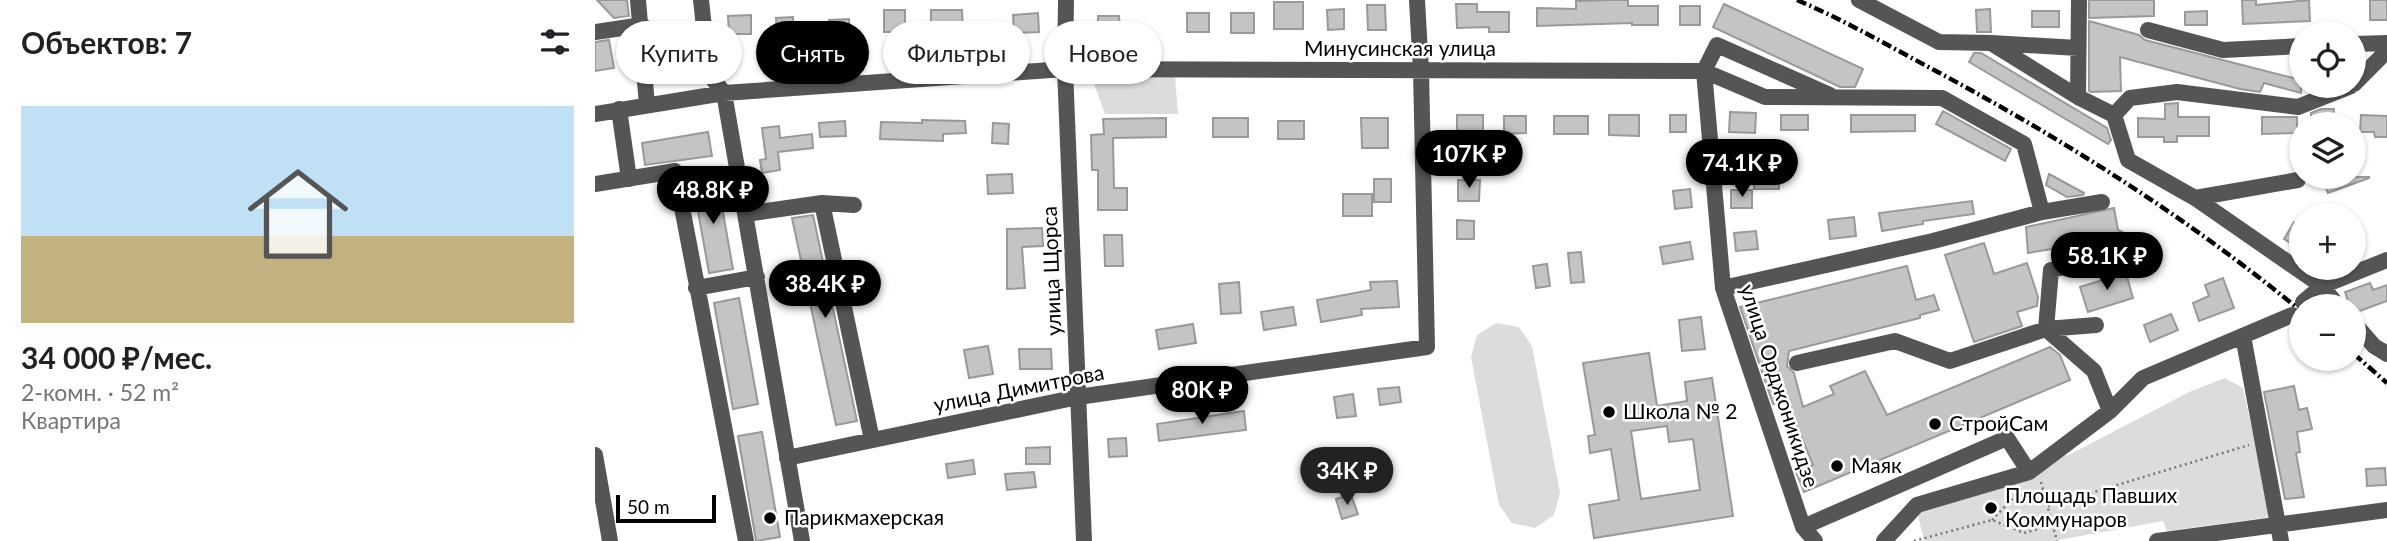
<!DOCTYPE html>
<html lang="ru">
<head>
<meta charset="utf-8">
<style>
  :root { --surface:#fff; --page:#f2f2f2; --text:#202124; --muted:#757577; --accent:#000 }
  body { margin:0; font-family:Lato,sans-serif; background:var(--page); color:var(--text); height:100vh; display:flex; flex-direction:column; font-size:26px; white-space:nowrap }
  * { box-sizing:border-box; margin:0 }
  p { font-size:23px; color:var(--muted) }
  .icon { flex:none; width:38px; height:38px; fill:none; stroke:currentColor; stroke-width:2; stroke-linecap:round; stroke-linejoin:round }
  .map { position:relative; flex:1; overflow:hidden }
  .drawer { display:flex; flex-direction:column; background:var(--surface); width:595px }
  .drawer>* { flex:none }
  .top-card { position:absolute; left:21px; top:21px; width:665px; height:63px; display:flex; gap:14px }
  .tools { position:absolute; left:1694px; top:21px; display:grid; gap:14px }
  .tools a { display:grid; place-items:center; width:77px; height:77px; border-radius:50%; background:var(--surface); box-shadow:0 2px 5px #0004; font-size:35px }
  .scale { position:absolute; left:21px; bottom:18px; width:100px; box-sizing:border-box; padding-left:7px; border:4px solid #000; border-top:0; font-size:19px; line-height:24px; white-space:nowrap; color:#000; -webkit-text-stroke:5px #fff; paint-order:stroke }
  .price { position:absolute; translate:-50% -60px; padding:0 16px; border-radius:24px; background:var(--accent); color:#fff; font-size:23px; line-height:46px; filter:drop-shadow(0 2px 4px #0008) }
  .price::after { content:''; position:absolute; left:50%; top:42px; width:21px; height:16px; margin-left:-10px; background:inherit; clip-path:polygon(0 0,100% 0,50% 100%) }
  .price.selected { background:#222; color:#fff }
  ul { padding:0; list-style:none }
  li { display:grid; align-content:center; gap:14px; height:371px; padding:0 21px }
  li span { display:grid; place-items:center; height:217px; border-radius:0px; color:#555 }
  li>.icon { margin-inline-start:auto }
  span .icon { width:126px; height:126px; fill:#fffc; stroke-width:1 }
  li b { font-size:30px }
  h2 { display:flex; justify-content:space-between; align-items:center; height:84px; padding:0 21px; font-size:30px }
  .chip { padding:0 24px; border-radius:32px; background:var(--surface); box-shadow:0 2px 5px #0004; font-size:24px; line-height:63px }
  .chip.selected { background:var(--accent); color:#fff }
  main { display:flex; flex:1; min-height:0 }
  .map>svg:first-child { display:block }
  .green { fill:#dcdcdc }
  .building { fill:#c4c4c4; stroke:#999; stroke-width:2; fill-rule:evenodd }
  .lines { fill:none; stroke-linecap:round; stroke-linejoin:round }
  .path { stroke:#777; stroke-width:2.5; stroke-dasharray:2 3.5; stroke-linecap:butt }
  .minor { stroke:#555; stroke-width:16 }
  .rail { stroke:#000; stroke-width:4.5; stroke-dasharray:10 3.5 2 3.5; stroke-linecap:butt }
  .poi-dot { fill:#000; stroke:#fff; stroke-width:2.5 }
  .labels { text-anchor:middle; stroke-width:5; stroke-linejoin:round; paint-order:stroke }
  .street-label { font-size:21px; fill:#000; stroke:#fff }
  .poi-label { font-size:21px; fill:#000; stroke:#fff; text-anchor:start }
</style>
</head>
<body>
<main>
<section class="drawer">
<h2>Объектов: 7<svg class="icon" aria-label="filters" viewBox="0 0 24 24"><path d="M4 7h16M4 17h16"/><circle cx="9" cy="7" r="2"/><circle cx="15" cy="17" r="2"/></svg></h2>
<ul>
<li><span style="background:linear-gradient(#bfe0f5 60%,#c2b280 0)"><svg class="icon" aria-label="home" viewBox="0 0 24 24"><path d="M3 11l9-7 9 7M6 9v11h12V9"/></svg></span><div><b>34 000 ₽/мес.</b><p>2-комн. · 52 m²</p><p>Квартира</p></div></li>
</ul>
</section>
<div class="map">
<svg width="1792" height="541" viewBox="0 0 1792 541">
  <rect width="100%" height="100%" fill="#fff"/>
  <!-- green -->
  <path class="green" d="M 496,76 L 580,76 L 583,114 L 510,114 Z
    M 901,323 L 924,327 L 937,346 L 965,493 L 959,515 L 940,528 L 917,523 L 904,505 L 876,357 L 882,335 Z
    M 1630,378 L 1648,388 L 1676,517 L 1572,531 L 1568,521 L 1458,541 L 1329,541 L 1322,511 L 1461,454 L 1474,455 L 1594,392 Z"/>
  <!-- building -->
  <path class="building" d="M 2,0 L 32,0 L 34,16 L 19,18 Z
    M 1016,0 L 1033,0 L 1033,6 L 1063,6 L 1063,25 L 1037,25 L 1037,23 L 942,26 L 942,8 L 981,9 L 981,1 Z
    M 1494,0 L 1559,0 L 1559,16 L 1494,18 Z
    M 1647,0 L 1661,0 L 1661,5 L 1714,0 L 1715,21 L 1648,24 Z
    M 1775,0 L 1792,0 L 1792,20 L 1775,20 Z
    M 679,2 L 708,2 L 708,29 L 679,29 Z
    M 861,4 L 882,4 L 882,12 L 914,12 L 914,32 L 894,32 L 894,27 L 862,28 Z
    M 1129,4 L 1268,69 L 1260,87 L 1245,87 L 1118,27 Z
    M 772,5 L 790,5 L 791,30 L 773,30 Z
    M 1085,6 L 1105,6 L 1105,25 L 1085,25 Z
    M 749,9 L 749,29 L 733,30 L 732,10 Z
    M 1395,9 L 1396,32 L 1382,32 L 1381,10 Z
    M 289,10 L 310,10 L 310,32 L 289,32 Z
    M 336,10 L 367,10 L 368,32 L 336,32 Z
    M 1437,11 L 1464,11 L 1464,27 L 1437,27 Z
    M 1612,11 L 1612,25 L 1590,25 L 1590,12 Z
    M 443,13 L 444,32 L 419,33 L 418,15 Z
    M 592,13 L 614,13 L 614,32 L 592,32 Z
    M 636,13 L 659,13 L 659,33 L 636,33 Z
    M 156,15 L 156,34 L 134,34 L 133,16 Z
    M 503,16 L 524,16 L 525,31 L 503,31 Z
    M 198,17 L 198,34 L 182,34 L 181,18 Z
    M 254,19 L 255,34 L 235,35 L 234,20 Z
    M 1494,21 L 1544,35 L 1550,40 L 1706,80 L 1706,93 L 1669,83 L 1665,92 L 1645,89 L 1525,57 L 1526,91 L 1496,92 L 1494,91 Z
    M 91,35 L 93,57 L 59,62 L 57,38 Z
    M 14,40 L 19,68 L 0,71 L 0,42 Z
    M 1379,53 L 1386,53 L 1512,128 L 1516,140 L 1513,144 L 1374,62 Z
    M 1583,103 L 1583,117 L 1614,117 L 1614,136 L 1582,136 L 1582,142 L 1569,142 L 1569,137 L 1543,137 L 1543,118 L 1570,119 L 1570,104 Z
    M 1726,109 L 1739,109 L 1738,124 L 1716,124 L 1716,113 Z
    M 1348,111 L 1416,149 L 1410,161 L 1341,124 Z
    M 1135,112 L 1161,113 L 1160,133 L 1134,132 Z
    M 862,115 L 888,115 L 888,139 L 862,139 Z
    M 1014,115 L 1044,115 L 1044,136 L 1014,135 Z
    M 1075,115 L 1091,115 L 1091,132 L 1075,132 Z
    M 1186,115 L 1213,115 L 1213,130 L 1186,130 Z
    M 1256,115 L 1320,115 L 1320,131 L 1256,132 Z
    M 1766,115 L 1792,116 L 1792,137 L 1780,137 L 1779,132 L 1765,132 Z
    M 909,116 L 931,116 L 931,133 L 909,134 Z
    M 959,116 L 993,116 L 993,134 L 959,134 Z
    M 1667,117 L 1702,117 L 1702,133 L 1667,134 Z
    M 571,118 L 571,137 L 518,138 L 519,188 L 532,188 L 532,210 L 503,210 L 503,170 L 497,170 L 496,135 L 509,134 L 508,119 Z
    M 618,118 L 653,118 L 653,137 L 618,137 Z
    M 766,118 L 793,118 L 793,148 L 767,148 Z
    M 327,120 L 370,121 L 371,133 L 348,134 L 348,141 L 285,139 L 286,122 L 327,123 Z
    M 250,121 L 251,136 L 225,137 L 224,123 Z
    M 683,121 L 709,121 L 709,139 L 683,139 Z
    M 398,123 L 414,124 L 413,144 L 397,143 Z
    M 184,126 L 185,138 L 217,134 L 218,148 L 183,152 L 185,170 L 167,173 L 165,160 L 171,159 L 167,128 Z
    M 113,132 L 117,156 L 50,165 L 47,143 Z
    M 417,174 L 418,193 L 393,194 L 392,175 Z
    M 1159,174 L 1184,174 L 1184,189 L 1159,189 Z
    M 1454,174 L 1489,193 L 1488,195 L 1472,197 L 1451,185 Z
    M 1726,177 L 1774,177 L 1774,178 L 1733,193 Z
    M 122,179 L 138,269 L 114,273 L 98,183 Z
    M 779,179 L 796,179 L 796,202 L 779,202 Z
    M 863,180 L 885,180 L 884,201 L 863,201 Z
    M 1095,189 L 1097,207 L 1080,209 L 1078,191 Z
    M 1136,190 L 1157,190 L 1157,208 L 1136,208 Z
    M 748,194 L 777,194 L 777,216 L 748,216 Z
    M 1377,201 L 1379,214 L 1328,221 L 1328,224 L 1287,231 L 1284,213 Z
    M 1519,208 L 1523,230 L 1546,241 L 1537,260 L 1500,242 L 1433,253 L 1431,227 Z
    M 218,215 L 262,421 L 241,425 L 197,218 Z
    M 1259,217 L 1261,236 L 1235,239 L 1233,220 Z
    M 862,220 L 879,221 L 879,239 L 862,239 Z
    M 1699,222 L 1706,227 L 1706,250 L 1689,239 Z
    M 447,228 L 448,246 L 427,247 L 430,288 L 412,289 L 412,229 Z
    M 1161,231 L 1163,249 L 1141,251 L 1139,233 Z
    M 509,235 L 527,235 L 528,266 L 510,266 Z
    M 1095,242 L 1098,259 L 1068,264 L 1065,247 Z
    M 1389,243 L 1399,274 L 1432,263 L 1443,297 L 1442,306 L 1422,312 L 1427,326 L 1379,342 L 1350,255 Z
    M 986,252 L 989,282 L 976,283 L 973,253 Z
    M 952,264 L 955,286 L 941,288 L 938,266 Z
    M 1312,266 L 1321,300 L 1339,295 L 1344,310 L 1325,315 L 1325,318 L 1194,351 L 1192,366 L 1199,373 L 1208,407 L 1239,394 L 1235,386 L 1270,371 L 1292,415 L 1455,347 L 1465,355 L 1475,380 L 1209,492 L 1201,472 L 1218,465 L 1191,400 L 1178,404 L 1145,307 Z
    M 1531,273 L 1538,298 L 1493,312 L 1485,287 Z
    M 1628,278 L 1639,308 L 1604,321 L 1598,303 L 1614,296 L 1610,285 Z
    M 802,281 L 804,307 L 766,309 L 767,315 L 726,322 L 722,300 L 776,290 L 775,282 Z
    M 644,282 L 646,313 L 626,314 L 624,284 Z
    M 1775,283 L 1778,290 L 1792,285 L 1792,301 L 1759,313 L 1759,306 L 1755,306 L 1750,292 Z
    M 144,298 L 163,404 L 138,409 L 119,303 Z
    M 698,307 L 701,325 L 669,330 L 666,312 Z
    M 1576,314 L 1583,330 L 1555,342 L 1549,325 Z
    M 1106,317 L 1110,349 L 1087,351 L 1084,320 Z
    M 598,324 L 601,343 L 564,349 L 561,330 Z
    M 393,346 L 398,374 L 374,378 L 369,350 Z
    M 424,349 L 456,349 L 457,369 L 425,369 Z
    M 1054,353 L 1062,406 L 1092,401 L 1090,382 L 1117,378 L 1138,516 L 999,538 L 994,505 L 1024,500 L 1016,449 L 995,453 L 993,436 L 1000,435 L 988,363 ZM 1072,426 L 1074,442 L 1098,439 L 1105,490 L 1046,499 L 1036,431 Z
    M 1699,386 L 1704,410 L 1712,408 L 1717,429 L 1702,432 L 1705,452 L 1701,453 L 1709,497 L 1690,499 L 1669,392 Z
    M 804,387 L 806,402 L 785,405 L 783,389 Z
    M 758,394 L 761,416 L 742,418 L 739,397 Z
    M 649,411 L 651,430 L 564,441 L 562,424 Z
    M 167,432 L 185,537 L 161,541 L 143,436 Z
    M 531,438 L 532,456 L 514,457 L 513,439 Z
    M 455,447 L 455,464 L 431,464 L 431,448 Z
    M 378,460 L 380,474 L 353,478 L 351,464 Z
    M 1790,468 L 1791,485 L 1772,486 L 1771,469 Z
    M 439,472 L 441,487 L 412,490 L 410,474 Z
    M 756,495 L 763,514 L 747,519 L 741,499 Z"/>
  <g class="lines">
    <!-- path -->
    <path class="path" d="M 1446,482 L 1462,541
      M 1453,506 L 1654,445
      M 1397,520 L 1419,497 L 1448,490
      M 1319,541 L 1397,520 L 1429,533 L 1458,525"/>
    <!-- minor -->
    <path class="minor" d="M 43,0 L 52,105
      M 106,0 L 114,74 L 129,93 L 207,541
      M 471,0 L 470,69 L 489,541
      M 1264,0 L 1344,42 L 1396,43
      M 1553,30 L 1628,50 L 1706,46
      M 0,32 L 47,25
      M 1759,44 L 1792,43
      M 1483,48 L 1396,43 L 1483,97 L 1519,115 L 1535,98 L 1582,92 L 1703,107 L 1756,86
      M 1109,71 L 1128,288 L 1208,527 L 1220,541
      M 1109,71 L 1122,45 L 1235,95
      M 1759,84 L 1792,51
      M 1483,97 L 1484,0
      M 24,109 L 34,179
      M 0,114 L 129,93 L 470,69 L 1109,71 L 1170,97 L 1347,98 L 1429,144 L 1447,212 L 1507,202
      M 1519,115 L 1533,160 L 1600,198 L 1727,286 L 1743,306
      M 0,184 L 80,171 L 151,541
      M 1600,198 L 1703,180
      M 227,203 L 259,205
      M 151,214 L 227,203 L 277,440
      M 1506,259 L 1456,270 L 1451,329 L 1499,371 L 1515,411
      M 101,288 L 162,277
      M 1128,288 L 1338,241 L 1447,212
      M 1708,302 L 1727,286 L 1792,260
      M 1759,323 L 1779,346 L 1792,354
      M 1648,336 L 1686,541
      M 1202,363 L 1300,341 L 1355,361 L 1451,329 L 1501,325
      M 0,455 L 6,489 L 0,490
      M 192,458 L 483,397 L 832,347 L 826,71 L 822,0
      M 6,489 L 15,541
      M 1208,527 L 1412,438 L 1434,472
      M 1289,541 L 1322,505 L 1434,472 L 1515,411 L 1548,378 L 1697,315
      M 1562,541 L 1792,510"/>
    <!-- rail -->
    <path class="rail" d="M 1202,0 C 1249,20 1294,46 1339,70 C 1468,139 1593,218 1706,311
      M 1759,354 L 1792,383"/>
  </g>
  <!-- markers -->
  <g class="poi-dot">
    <circle cx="1014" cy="412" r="7"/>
    <circle cx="1340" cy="424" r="7"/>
    <circle cx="1242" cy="466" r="7"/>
    <circle cx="1396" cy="508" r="7"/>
    <circle cx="175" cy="518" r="7"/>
  </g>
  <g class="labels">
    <!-- street labels -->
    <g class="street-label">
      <text x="805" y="56">Минусинская улица</text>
      <text transform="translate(457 271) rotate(-92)" y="7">улица Щорса</text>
      <text transform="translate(1184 386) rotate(72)" y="7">улица Орджоникидзе</text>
      <text transform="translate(424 389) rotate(-11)" y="7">улица Димитрова</text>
    </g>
    <!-- poi labels -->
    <g class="poi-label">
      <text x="1028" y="419">Школа № 2</text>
      <text x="1354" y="431">СтройСам</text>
      <text x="1256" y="473">Маяк</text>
      <text x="1410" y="503">Площадь Павших<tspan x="1410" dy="24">Коммунаров</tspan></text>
      <text x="189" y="525">Парикмахерская</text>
    </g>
  </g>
</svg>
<div class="tools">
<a><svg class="icon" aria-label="locate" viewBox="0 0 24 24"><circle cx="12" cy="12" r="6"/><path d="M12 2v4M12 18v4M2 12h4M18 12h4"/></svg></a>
<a><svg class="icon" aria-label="layers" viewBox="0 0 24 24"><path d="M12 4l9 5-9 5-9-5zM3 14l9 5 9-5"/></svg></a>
<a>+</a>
<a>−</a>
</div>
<div class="scale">50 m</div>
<b class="price" style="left:874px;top:190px">107K ₽</b>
<b class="price" style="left:1147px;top:199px">74.1K ₽</b>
<b class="price" style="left:118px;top:226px">48.8K ₽</b>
<b class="price" style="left:1512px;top:292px">58.1K ₽</b>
<b class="price" style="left:230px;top:320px">38.4K ₽</b>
<b class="price" style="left:607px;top:426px">80K ₽</b>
<b class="price selected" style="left:752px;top:507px">34K ₽</b>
<div class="top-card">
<a class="chip">Купить</a>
<a class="chip selected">Снять</a>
<a class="chip">Фильтры</a>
<a class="chip">Новое</a>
</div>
</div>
</main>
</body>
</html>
